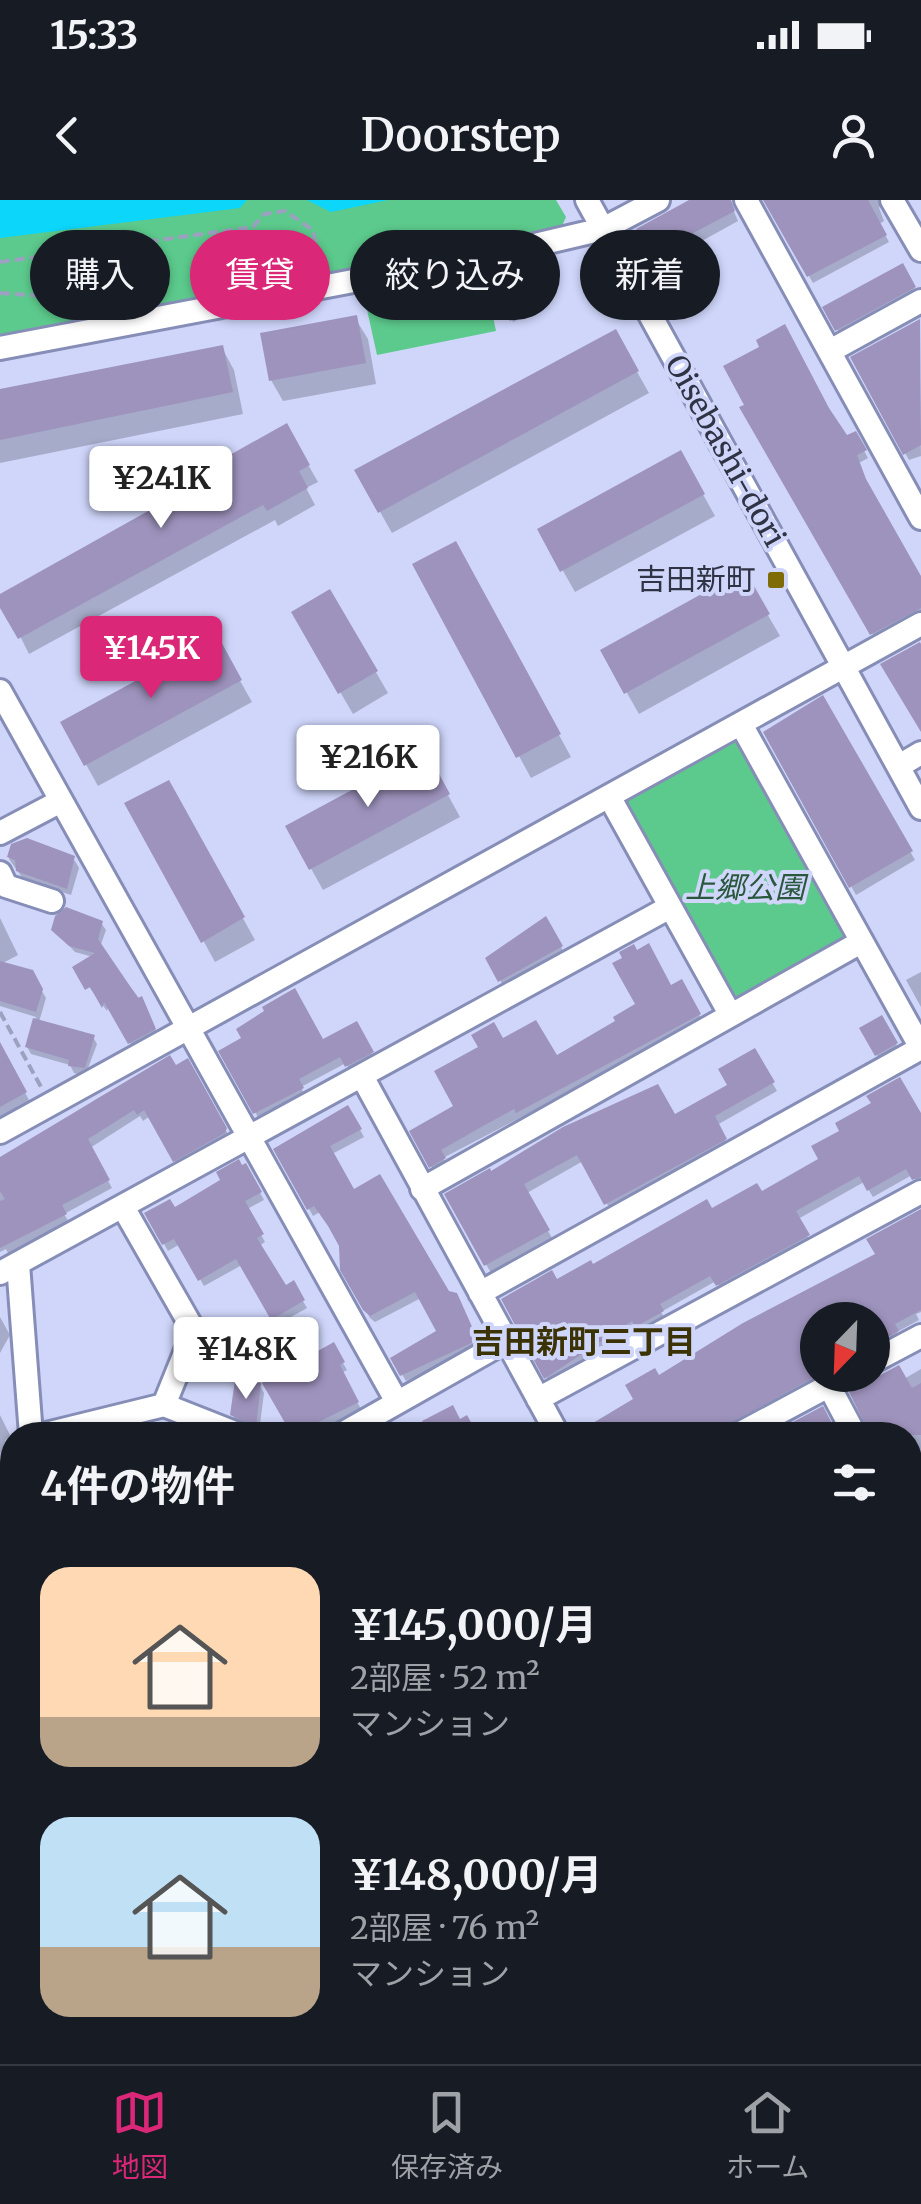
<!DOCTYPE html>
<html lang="ja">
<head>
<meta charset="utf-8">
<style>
  :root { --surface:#171b24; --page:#242831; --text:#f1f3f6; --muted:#9ea1a6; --line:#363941; --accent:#db2777 }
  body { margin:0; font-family:Merriweather,"Noto Sans JP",serif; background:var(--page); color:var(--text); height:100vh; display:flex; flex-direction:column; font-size:38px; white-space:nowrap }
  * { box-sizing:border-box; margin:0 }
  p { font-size:32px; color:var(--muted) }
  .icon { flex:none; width:55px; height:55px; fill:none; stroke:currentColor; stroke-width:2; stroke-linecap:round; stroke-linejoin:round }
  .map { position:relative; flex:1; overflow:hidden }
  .details { position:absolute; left:0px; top:1222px; width:922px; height:642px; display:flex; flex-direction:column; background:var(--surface); border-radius:40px 40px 0 0; box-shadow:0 2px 8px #0004 }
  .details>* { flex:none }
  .top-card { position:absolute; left:30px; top:30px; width:862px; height:90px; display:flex; gap:20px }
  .needle { width:65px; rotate:203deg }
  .buttons { position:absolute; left:800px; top:1102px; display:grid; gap:20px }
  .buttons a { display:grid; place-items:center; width:90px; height:90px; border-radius:50%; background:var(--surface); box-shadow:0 2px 8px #0004; font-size:50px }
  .price { position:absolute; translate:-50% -85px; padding:0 22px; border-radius:10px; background:#fff; color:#222; font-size:32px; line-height:65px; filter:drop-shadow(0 2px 5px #0008) }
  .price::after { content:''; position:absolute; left:50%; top:60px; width:30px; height:22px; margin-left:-15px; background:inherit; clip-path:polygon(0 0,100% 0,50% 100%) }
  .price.selected { background:var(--accent); color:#fff }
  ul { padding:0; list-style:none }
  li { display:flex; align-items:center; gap:30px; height:250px; padding:0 40px }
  li span { display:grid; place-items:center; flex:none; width:280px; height:200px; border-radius:30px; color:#555 }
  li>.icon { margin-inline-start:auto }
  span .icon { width:120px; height:120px; fill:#fffc; stroke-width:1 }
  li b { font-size:42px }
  h2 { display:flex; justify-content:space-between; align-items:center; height:120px; padding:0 40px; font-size:42px }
  .pill { padding:0 35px; border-radius:45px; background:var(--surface); box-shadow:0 2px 8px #0004; font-size:35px; line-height:90px }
  .pill.selected { background:var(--accent); color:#fff }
  .status { display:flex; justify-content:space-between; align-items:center; height:70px; padding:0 50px; background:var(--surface); direction:ltr }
  .status svg { height:28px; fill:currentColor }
  header { display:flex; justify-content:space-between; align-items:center; height:130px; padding:0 40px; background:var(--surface); font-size:45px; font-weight:600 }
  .menu { display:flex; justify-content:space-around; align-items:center; height:140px; border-top:2px solid var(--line); background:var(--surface); font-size:28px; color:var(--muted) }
  .menu a { display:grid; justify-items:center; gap:5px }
  .menu .selected { color:var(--accent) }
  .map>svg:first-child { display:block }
  .green { fill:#5cca8c }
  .water { fill:#0dd6fb }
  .shadow { fill:#0003 }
  .building { fill:#9e93bd }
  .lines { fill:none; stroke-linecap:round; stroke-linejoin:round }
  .minor-casing { stroke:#868eb7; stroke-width:28 }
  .major-casing { stroke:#fff; stroke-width:32 }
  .path { stroke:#9ba1bf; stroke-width:4; stroke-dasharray:10 5; stroke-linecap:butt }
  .minor { stroke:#fff; stroke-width:22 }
  .major { stroke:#f8d4ef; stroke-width:28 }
  .poi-dot { fill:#806c07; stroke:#cfd6fa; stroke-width:4 }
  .labels { text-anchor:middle; stroke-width:8; stroke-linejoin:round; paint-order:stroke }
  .street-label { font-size:30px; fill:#2f3344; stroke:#cfd6fa }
  .poi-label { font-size:30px; fill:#2f3344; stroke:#cfd6fa; text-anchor:end }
  .park-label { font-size:30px; font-style:italic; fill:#29583d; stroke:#cfd6fa }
  .neighbourhood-label { font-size:32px; font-weight:bold; fill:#3b3206; stroke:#cfd6fa }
</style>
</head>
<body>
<div class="status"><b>15:33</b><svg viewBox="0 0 49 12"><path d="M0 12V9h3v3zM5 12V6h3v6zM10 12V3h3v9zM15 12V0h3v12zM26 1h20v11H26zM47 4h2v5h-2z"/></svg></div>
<header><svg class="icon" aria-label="back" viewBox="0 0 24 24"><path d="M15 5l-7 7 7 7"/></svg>Doorstep<svg class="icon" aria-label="person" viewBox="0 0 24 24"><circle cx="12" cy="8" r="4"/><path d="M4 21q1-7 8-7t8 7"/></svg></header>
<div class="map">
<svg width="921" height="1864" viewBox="0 0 921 1864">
  <rect width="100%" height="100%" fill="#cfd6fa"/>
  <!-- green -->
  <path class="green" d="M 0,0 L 556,0 L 566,17 L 561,28 L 0,139 Z
    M 484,73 L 496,131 L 377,155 L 364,96 Z
    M 735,540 L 846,737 L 734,799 L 624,601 Z
    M 921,1453 L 921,1610 L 910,1616 L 910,1459 Z"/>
  <!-- water -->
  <path class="water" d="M 0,0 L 247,0 L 240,8 L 0,38 Z
    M 307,0 L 388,0 L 331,12 Z"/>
  <!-- shadow -->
  <path class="shadow" d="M 695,0 L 729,0 L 738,21 L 682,52 L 708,98 L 686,111 L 639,30 Z
    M 766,0 L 885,0 L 879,8 L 884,21 L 879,24 L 889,42 L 813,83 Z
    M 532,66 L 544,86 L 533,112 L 513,122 L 494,86 Z
    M 902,67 L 918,95 L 841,137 L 826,108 Z
    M 355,118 L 368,139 L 376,184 L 283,201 L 271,180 Z
    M 919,122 L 921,256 L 909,260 L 853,158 Z
    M 615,133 L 649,193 L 392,333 L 357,271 Z
    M 222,148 L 234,170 L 243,214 L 0,263 L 0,192 Z
    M 743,208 L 846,239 L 855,234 L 868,258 L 859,263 L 869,288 L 921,380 L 921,417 L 876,440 Z
    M 286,226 L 318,282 L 306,288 L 315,305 L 278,326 L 275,320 L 29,454 L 0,396 L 236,265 Z
    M 680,253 L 715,316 L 575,392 L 540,330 Z
    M 467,365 L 571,557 L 531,578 L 415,366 Z
    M 744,374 L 780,436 L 639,514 L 603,451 Z
    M 330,393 L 388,493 L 353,514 L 294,413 Z
    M 217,440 L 252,502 L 98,586 L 63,523 Z
    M 822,499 L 915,660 L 856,695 L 766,533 Z
    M 425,553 L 460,617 L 323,690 L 288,627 Z
    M 168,583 L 255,740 L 215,762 L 128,604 Z
    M 26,641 L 75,661 L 79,668 L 71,695 L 24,680 L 9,659 L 13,646 Z
    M 0,718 L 18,755 L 1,764 L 31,772 L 46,798 L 39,822 L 93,837 L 97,844 L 85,876 L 74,873 L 70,865 L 31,854 L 27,847 L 36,817 L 0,806 Z
    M 545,719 L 565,754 L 504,787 L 488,759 Z
    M 101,723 L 106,730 L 100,747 L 145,806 L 158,836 L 134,850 L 109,804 L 107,811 L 75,768 L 93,757 L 75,752 L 54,730 Z
    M 921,772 L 921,807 L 906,780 Z
    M 681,782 L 703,822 L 443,958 L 448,966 L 435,973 L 412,932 L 457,907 L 503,842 L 556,858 Z
    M 267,812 L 322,842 L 356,824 L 375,860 L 351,873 L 346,863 L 301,887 L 305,896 L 259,919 L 221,852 L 244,839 Z
    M 881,818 L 900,851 L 881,862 L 862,829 Z
    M 0,845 L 29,900 L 0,918 Z
    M 754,851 L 777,891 L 717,925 L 729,947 L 611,1011 L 583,961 L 527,993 L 552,1038 L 491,1073 L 447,995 L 491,975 L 674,917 L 731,886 Z
    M 169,859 L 175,869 L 187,862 L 229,936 L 179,968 L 150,916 L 143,921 L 140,916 L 90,948 L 112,988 L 64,1014 L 69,1022 L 8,1053 L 6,1049 L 0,1052 L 0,960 L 68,923 L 95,900 Z
    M 348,908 L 364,937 L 332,954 L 353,993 L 460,1103 L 480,1147 L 406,1181 L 393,1159 L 440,1132 L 421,1098 L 375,1122 L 370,1118 L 343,1069 L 342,1046 L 320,1012 L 313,1016 L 276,950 Z
    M 921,919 L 921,984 L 912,975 L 873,997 L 864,982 L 798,1019 L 811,1043 L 722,1091 L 716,1081 L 661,1112 L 665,1119 L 641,1132 L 638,1127 L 589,1154 L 592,1159 L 550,1184 L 504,1100 L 556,1082 L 761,994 Z
    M 245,966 L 264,1000 L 247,1009 L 265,1042 L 259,1046 L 285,1089 L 293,1084 L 307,1108 L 277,1125 L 242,1065 L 204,1086 L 180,1044 L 168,1051 L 147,1014 L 174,1010 Z
    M 921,1011 L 921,1112 L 916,1114 L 919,1120 L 897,1132 L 900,1139 L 872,1154 L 872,1120 L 818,1120 L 818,1175 L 834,1175 L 721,1235 L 660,1231 L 597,1235 L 658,1178 L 878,1055 Z
    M 0,1117 L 10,1135 L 0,1153 Z
    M 333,1146 L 347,1170 L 341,1173 L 361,1209 L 315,1235 L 295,1235 L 266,1183 Z
    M 921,1169 L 921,1267 L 910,1274 L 910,1235 L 869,1235 L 863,1185 L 866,1177 L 904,1179 Z
    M 260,1186 L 264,1193 L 259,1232 L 237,1222 L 232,1214 Z
    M 0,1215 L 11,1237 L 5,1240 L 9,1248 L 0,1253 Z
    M 910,1366 L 921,1368 L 921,1391 L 910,1391 Z
    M 921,1400 L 921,1434 L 910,1440 L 910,1406 Z
    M 4,1563 L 12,1563 L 12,1583 L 3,1580 Z
    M 0,1619 L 12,1620 L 12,1655 L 0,1653 Z
    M 921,1649 L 921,1664 L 914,1653 Z
    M 921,1756 L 921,1786 L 910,1791 L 910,1760 Z
    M 921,1810 L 921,1846 L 910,1845 L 910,1814 Z
    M 60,1852 L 129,1852 L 138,1864 L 73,1864 Z
    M 258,1852 L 302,1852 L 328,1864 L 252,1864 Z
    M 477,1852 L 544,1852 L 546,1855 L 542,1864 L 503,1864 Z
    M 791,1852 L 815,1852 L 813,1864 L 788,1864 Z
    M 857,1852 L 895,1852 L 884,1864 L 874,1864 Z"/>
  <!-- building -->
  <path class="building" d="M 689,0 L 731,0 L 735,11 L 678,41 L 705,88 L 678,103 L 636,29 Z
    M 763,0 L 868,0 L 887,35 L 807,77 Z
    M 533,63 L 544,82 L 533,110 L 510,121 L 490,85 Z
    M 903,63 L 916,87 L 835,131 L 822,107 Z
    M 357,115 L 366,163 L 269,181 L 260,133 Z
    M 920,119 L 921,245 L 903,255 L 850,157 Z
    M 785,124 L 829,208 L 847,235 L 856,231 L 867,250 L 857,255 L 866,279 L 921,376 L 921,408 L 870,435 L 739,207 L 744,205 L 723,166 L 759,147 L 756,140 Z
    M 616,129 L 639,171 L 378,313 L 354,270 Z
    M 223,145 L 233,192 L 0,240 L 0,189 Z
    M 287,223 L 310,265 L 299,271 L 308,288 L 267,311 L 263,305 L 18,439 L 0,408 L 0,394 L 232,264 L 228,256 Z
    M 681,250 L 705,294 L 560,372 L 537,329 Z
    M 456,341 L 561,534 L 516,558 L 412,364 Z
    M 745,370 L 770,414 L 624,494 L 600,450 Z
    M 330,389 L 378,471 L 338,494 L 291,412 Z
    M 218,436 L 242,480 L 84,566 L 60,522 Z
    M 920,442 L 921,444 L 921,532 L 880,464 Z
    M 823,495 L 913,651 L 849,688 L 763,532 Z
    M 426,550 L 450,594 L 309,670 L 285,626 Z
    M 169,580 L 245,717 L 201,743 L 124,603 Z
    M 27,638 L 75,656 L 67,689 L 16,671 L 15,660 L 7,657 L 11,644 Z
    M 66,707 L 103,721 L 98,739 L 138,798 L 142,796 L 156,829 L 128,844 L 104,802 L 102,808 L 90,787 L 85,790 L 72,767 L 95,753 L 69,746 L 51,730 L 55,716 Z
    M 546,716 L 563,746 L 498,782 L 485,758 Z
    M 649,743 L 671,785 L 682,779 L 701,814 L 516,913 L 514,909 L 483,926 L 441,950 L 446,958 L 429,968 L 409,931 L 453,906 L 434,871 L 478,847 L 471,835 L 494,822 L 503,838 L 536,820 L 557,855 L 615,821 L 613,817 L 635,804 L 612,763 L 622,758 L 619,752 L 634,744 L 637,750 Z
    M 0,761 L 33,770 L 43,789 L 36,812 L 0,801 Z
    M 295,788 L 323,839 L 357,821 L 374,852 L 345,867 L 340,857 L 299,879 L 304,888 L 253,914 L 218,851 L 241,838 L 236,829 L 264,811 L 262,807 Z
    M 882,815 L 898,843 L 875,856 L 859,828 Z
    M 33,818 L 95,835 L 85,868 L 68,866 L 69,860 L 25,847 Z
    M 0,842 L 27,892 L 0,907 Z
    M 755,848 L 775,882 L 715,916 L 727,939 L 604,1005 L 577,955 L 524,984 L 550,1030 L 484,1066 L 444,994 L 490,968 L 491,971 L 563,927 L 658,884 L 675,914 L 727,885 L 718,869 Z
    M 170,855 L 176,865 L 188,858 L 227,928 L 225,933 L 173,962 L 144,910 L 137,915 L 134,910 L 88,939 L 110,980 L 62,1005 L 67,1014 L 0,1048 L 0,1001 L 5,999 L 0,991 L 0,957 Z
    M 900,877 L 921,913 L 921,977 L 912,980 L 906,969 L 867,991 L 859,976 L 796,1011 L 810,1035 L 716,1086 L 710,1076 L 660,1104 L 664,1111 L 635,1127 L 632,1121 L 544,1179 L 501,1099 L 552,1070 L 557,1079 L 591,1060 L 593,1064 L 707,999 L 712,1008 L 757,983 L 762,991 L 818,959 L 811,946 L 839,931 L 835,923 L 871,903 L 866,896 Z
    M 348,905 L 362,929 L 330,946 L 354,989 L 380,974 L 449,1091 L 457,1093 L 478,1140 L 400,1176 L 390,1158 L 436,1131 L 415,1092 L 370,1116 L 363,1110 L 340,1070 L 339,1046 L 328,1026 L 314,1006 L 307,1010 L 273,949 Z
    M 239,959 L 242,965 L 246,963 L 262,992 L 245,1001 L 264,1034 L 257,1038 L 286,1085 L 294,1080 L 305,1100 L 271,1120 L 236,1059 L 198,1081 L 174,1039 L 162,1045 L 144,1013 L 170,999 L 175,1007 L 220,980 L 216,972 Z
    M 921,1009 L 921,1110 L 895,1124 L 899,1131 L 872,1145 L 872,1120 L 856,1120 L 845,1101 L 818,1116 L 818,1175 L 709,1235 L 659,1235 L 654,1226 L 637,1235 L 573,1235 L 633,1199 L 625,1185 L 655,1168 L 659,1175 L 743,1123 L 875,1054 L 866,1039 Z
    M 334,1142 L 345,1162 L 340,1165 L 359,1202 L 292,1235 L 262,1183 L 314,1149 L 316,1152 Z
    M 899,1165 L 912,1188 L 921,1183 L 921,1235 L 870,1235 L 849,1192 Z
    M 235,1180 L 261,1183 L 256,1227 L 230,1215 Z
    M 453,1205 L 460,1219 L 467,1215 L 478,1235 L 430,1235 L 422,1221 Z
    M 823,1206 L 838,1235 L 800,1235 L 793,1222 Z"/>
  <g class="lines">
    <!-- minor casing -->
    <g class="minor-casing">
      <path id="minor" d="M 587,0 L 921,608
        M 746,0 L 921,318
        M 892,0 L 921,50
        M 0,148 L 501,53 L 603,29 L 658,0
        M 830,151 L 921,101
        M 0,491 L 397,1202
        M 742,526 L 921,848
        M 899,566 L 921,553
        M 610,598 L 730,814
        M 0,633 L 59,602
        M 0,673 L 6,686 L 52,701
        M 363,878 L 558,1235
        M 0,932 L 921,424
        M 422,989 L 861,742
        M 123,1007 L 194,1131 L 164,1205
        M 18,1064 L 31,1235
        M 0,1073 L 670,707
        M 480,1093 L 921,848
        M 872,1162 L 921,1136
        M 829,1186 L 855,1235
        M 538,1199 L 921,992
        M 42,1235 L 164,1205 L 240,1235
        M 340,1235 L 506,1141
        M 737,1235 L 849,1175
        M 910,1286 L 921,1281
        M 910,1334 L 921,1353
        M 910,1447 L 921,1441
        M 910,1625 L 921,1619
        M 910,1681 L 921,1700
        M 0,1751 L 12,1727
        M 0,1775 L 12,1781
        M 910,1797 L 921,1792
        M 165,1852 L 189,1864
        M 823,1852 L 857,1864
        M 764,1864 L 767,1852
        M 893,1864 L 907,1852"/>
    </g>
    <!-- major casing -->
    <g class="major-casing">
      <path id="major" d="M 0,1691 L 12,1692
        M 635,1852 L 662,1864"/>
    </g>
    <!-- path -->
    <path class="path" d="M 124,45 L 131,100
      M 0,62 L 253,27 L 264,14 L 285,11 L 313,30 L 321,67
      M 0,93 L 117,101
      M 0,812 L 41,887
      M 910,1394 L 921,1395"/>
    <!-- minor -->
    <use href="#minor" class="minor"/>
    <!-- major -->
    <use href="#major" class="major"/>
  </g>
  <!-- markers -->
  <rect class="poi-dot" x="766" y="370" width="20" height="20" rx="5"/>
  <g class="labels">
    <!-- street labels -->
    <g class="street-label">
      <text transform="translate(725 251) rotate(61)" y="10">Oisebashi-dori</text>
    </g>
    <!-- poi labels -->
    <g class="poi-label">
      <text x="756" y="390">吉田新町</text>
    </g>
    <!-- park labels -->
    <g class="park-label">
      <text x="745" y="698">上郷公園</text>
    </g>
    <!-- neighbourhood labels -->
    <g class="neighbourhood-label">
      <text x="584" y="1153">吉田新町三丁目</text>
    </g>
  </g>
</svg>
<div class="buttons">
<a><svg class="needle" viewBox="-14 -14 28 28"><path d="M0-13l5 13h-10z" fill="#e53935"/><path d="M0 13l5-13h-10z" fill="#9ea1a6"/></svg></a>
</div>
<b class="price" style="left:161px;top:331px">¥241K</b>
<b class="price selected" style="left:151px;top:501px">¥145K</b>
<b class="price" style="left:368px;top:610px">¥216K</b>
<b class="price" style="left:246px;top:1202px">¥148K</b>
<div class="top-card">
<a class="pill">購入</a>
<a class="pill selected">賃貸</a>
<a class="pill">絞り込み</a>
<a class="pill">新着</a>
</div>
<section class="details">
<h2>4件の物件<svg class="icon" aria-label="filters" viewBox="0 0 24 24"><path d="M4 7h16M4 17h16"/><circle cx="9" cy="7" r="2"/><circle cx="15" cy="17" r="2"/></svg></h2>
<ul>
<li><span style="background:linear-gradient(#ffd9b3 75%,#b9a48a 0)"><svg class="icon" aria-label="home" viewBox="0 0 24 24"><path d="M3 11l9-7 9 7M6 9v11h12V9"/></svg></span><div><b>¥145,000/月</b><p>2部屋 · 52 m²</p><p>マンション</p></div></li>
<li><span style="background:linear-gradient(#bfe0f5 65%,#b9a48a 0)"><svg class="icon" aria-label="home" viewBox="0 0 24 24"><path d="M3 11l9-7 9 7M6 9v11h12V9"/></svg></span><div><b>¥148,000/月</b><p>2部屋 · 76 m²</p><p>マンション</p></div></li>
</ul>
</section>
</div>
<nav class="menu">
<a class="selected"><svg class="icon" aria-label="map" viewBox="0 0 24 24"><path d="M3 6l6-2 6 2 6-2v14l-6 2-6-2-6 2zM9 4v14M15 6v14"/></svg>地図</a>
<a><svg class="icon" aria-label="saved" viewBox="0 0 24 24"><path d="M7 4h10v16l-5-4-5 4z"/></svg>保存済み</a>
<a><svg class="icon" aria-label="home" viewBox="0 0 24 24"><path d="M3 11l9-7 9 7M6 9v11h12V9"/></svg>ホーム</a>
</nav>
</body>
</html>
